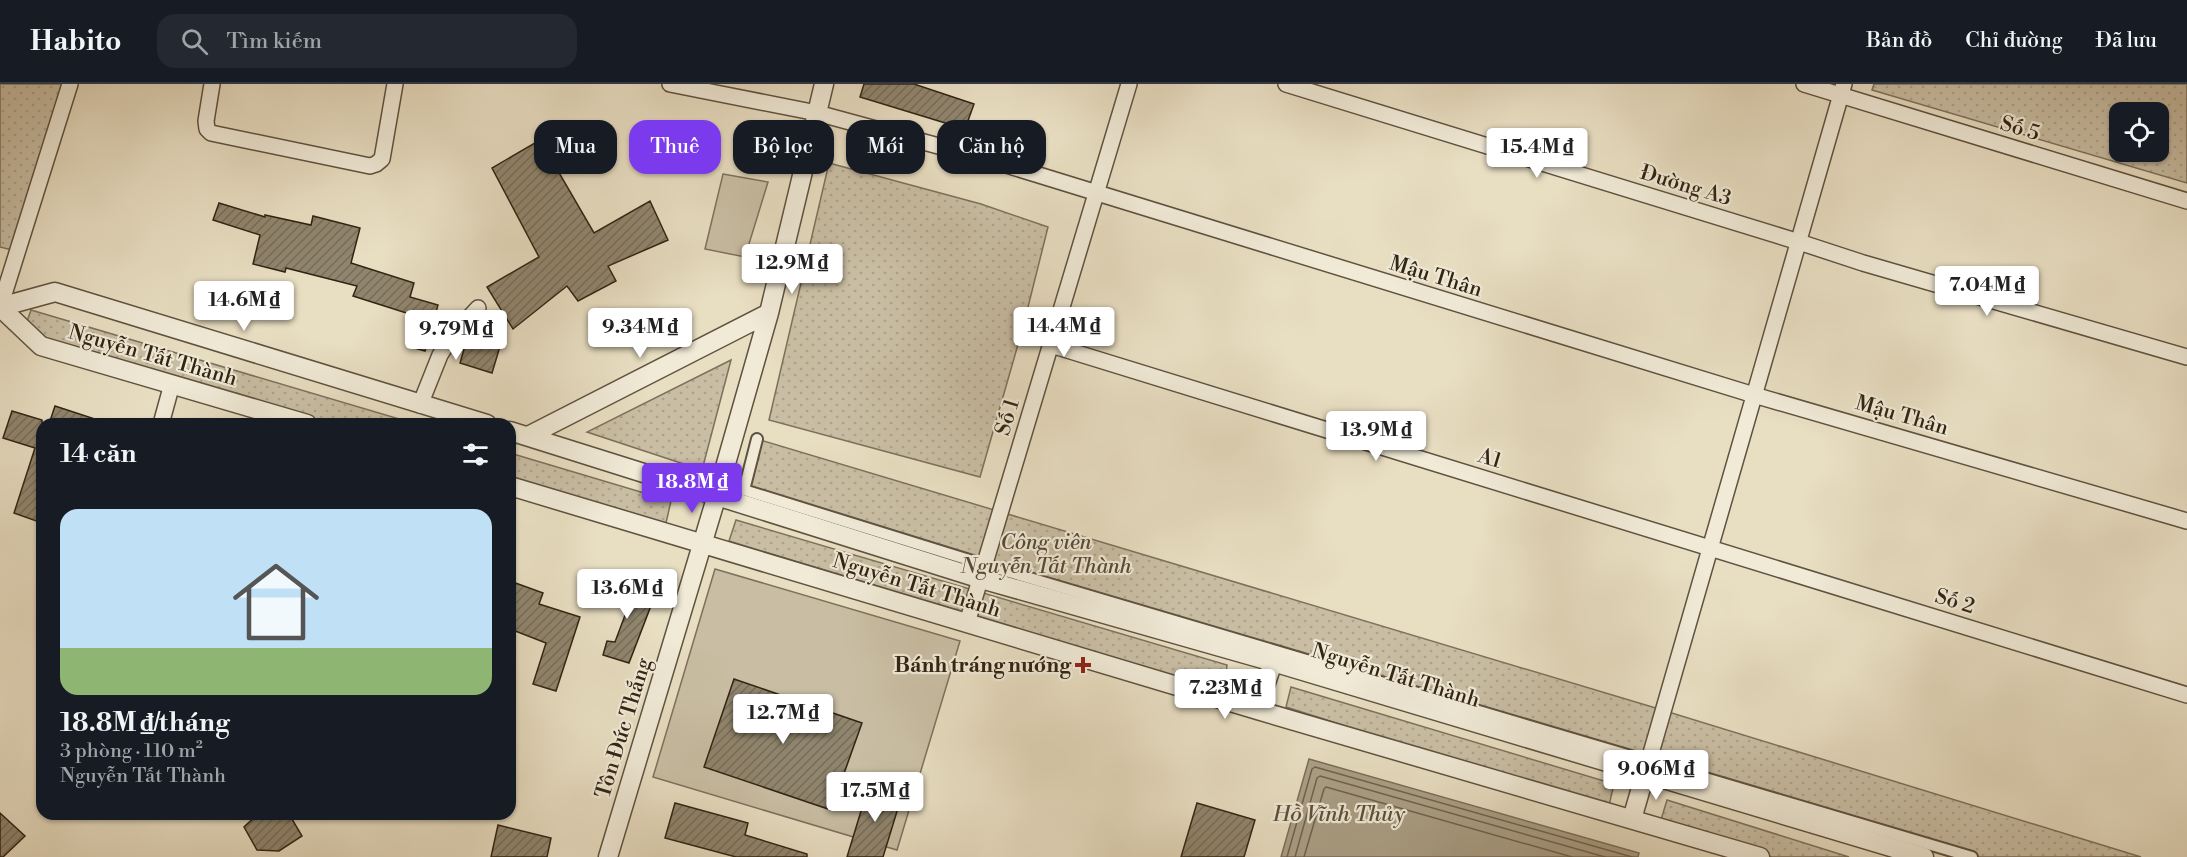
<!DOCTYPE html>
<html lang="vi">
<head>
<meta charset="utf-8">
<style>
  :root { --surface:#171b24; --page:#242831; --text:#f1f3f6; --muted:#9ea1a6; --line:#363941; --accent:#7c3aed }
  body { margin:0; font-family:"Libre Bodoni",serif; background:var(--page); color:var(--text); height:100vh; display:flex; flex-direction:column; font-size:22px; white-space:nowrap }
  * { box-sizing:border-box; margin:0 }
  p { font-size:20px; color:var(--muted) }
  .icon { flex:none; width:33px; height:33px; fill:none; stroke:currentColor; stroke-width:2; stroke-linecap:round; stroke-linejoin:round }
  .map { position:relative; flex:1; overflow:hidden }
  .side { position:absolute; left:36px; top:334px; width:480px; height:402px; display:flex; flex-direction:column; background:var(--surface); border-radius:18px; box-shadow:0 2px 4px #0004 }
  .side>* { flex:none }
  .guide { position:absolute; left:534px; top:36px; width:570px; height:54px; display:flex; gap:12px }
  .fabs { position:absolute; left:2109px; top:18px; display:grid; gap:12px }
  .fabs a { display:grid; place-items:center; width:60px; height:60px; border-radius:12px; background:var(--surface); box-shadow:0 2px 4px #0004; font-size:30px }
  .price { position:absolute; translate:-50% -51px; padding:0 14px; border-radius:6px; background:#fff; color:#222; font-size:20px; line-height:39px; filter:drop-shadow(0 2px 3px #0008) }
  .price::after { content:''; position:absolute; left:50%; top:36px; width:18px; height:14px; margin-left:-9px; background:inherit; clip-path:polygon(0 0,100% 0,50% 100%) }
  .price.current { background:var(--accent); color:#fff }
  ul { padding:0; list-style:none }
  li { display:grid; align-content:center; gap:12px; height:318px; padding:0 24px }
  li+li { border-top:2px solid var(--line) }
  li span { display:grid; place-items:center; height:186px; border-radius:18px; color:#555 }
  li>.icon { margin-inline-start:auto }
  span .icon { width:108px; height:108px; fill:#fffc; stroke-width:1 }
  li b { font-size:26px }
  h2 { display:flex; justify-content:space-between; align-items:center; height:72px; padding:0 24px; font-size:26px }
  .pill { padding:0 21px; border-radius:18px; background:var(--surface); box-shadow:0 2px 4px #0004; font-size:21px; line-height:54px }
  .pill.current { background:var(--accent); color:#fff }
  header { display:flex; align-items:center; gap:36px; box-sizing:border-box; height:84px; padding:0 30px; background:var(--surface); border-bottom:2px solid var(--line) }
  header strong { font-size:28px }
  nav { display:flex; gap:33px; margin-inline-start:auto; font-size:21px }
  .search { width:420px; height:54px; background:var(--page); display:flex; align-items:center; gap:15px; box-sizing:border-box; padding:0 21px; border-radius:18px; color:var(--muted); font-size:22px }
  .map>svg:first-child { display:block }
  .green { fill:#c9bea4; stroke:#7d715c; stroke-width:1.5 }
  .park { fill:url(#park-dots); stroke:#7d715c; stroke-width:1.5; fill-rule:evenodd }
  .water { fill:#aa9f86; stroke:#7a6e58; stroke-width:1.5 }
  .lines { fill:none; stroke-linecap:round; stroke-linejoin:round }
  .shore { stroke:#6e624c; stroke-width:1.5 }
  .building { fill:url(#building-hatch); stroke:#312413; stroke-width:1.5 }
  .pedestrian-casing { stroke:#5f523f; stroke-width:14 }
  .minor-casing { stroke:#5f523f; stroke-width:18 }
  .tertiary-casing { stroke:#5f523f; stroke-width:21 }
  .pedestrian { stroke:#f0ead7; stroke-width:10 }
  .minor { stroke:#f0ead7; stroke-width:15 }
  .tertiary { stroke:#f0ead7; stroke-width:18 }
  .poi-dot { fill:#8f2418; stroke:#f0ead7; stroke-width:2 }
  .labels { text-anchor:middle; stroke-width:4.5; stroke-linejoin:round; paint-order:stroke }
  .street-label { font-size:21px; fill:#312413; stroke:#f0ead7 }
  .park-label { font-size:21px; font-style:italic; fill:#574a37; stroke:#f0ead7 }
  .poi-label { font-size:21px; font-weight:bold; fill:#312413; stroke:#f0ead7; text-anchor:end }
  .water-label { font-size:22px; font-style:italic; fill:#5b4f3b; stroke:#f0ead7 }
</style>
</head>
<body>
<header>
<strong>Habito</strong>
<div class="search"><svg class="icon" aria-label="search" viewBox="0 0 24 24"><circle cx="10" cy="10" r="6"/><path d="M15 15l6 6"/></svg>Tìm kiếm</div>
<nav><a>Bản đồ</a><a>Chỉ đường</a><a>Đã lưu</a></nav>
</header>
<div class="map">
<svg width="2187" height="773" viewBox="0 0 2187 773">
  <defs>
    <pattern id="park-dots" width="8" height="8" patternUnits="userSpaceOnUse" patternTransform="scale(1.5)"><rect width="8" height="8" fill="#c9bea4"/><path d="M2 2h.1M6 6h.1" fill="none" stroke="#ada38c" stroke-width="1.8" stroke-linecap="round"/></pattern>
    <pattern id="building-hatch" width="6" height="6" patternUnits="userSpaceOnUse" patternTransform="scale(1.5)"><rect width="6" height="6" fill="#90856e"/><path d="M-1 1l2-2M0 6l6-6M5 7l2-2" fill="none" stroke="#766d59"/></pattern>
  </defs>
  <rect width="100%" height="100%" fill="#e8dec2"/>
  <filter id="stains"><feTurbulence type="fractalNoise" baseFrequency=".00333" numOctaves="4"/><feColorMatrix values="0 0 0 0 .2 0 0 0 0 .09 0 0 0 0 .02 0 0 0 .5 -.17"/></filter>
  <radialGradient id="worn" r=".72"><stop offset=".6" stop-color="#630" stop-opacity="0"/><stop offset="1" stop-color="#630" stop-opacity=".3"/></radialGradient>
  <!-- green -->
  <path class="green" d="M 723,90 L 768,98 L 745,173 L 705,165 Z
    M 715,485 L 960,557 L 897,766 L 653,693 Z"/>
  <!-- park -->
  <path class="park" d="M 0,0 L 70,0 L 24,169 L 0,163 Z
    M 1874,0 L 2187,0 L 2187,99 L 1872,6 ZM 2120,28 L 2158,28 L 2158,68 L 2120,68 Z
    M 829,79 L 981,120 L 1048,143 L 1023,243 L 980,393 L 769,336 Z
    M 31,226 L 416,340 L 333,340 L 23,249 Z
    M 731,276 L 702,386 L 587,348 Z
    M 757,355 L 1649,622 L 2141,773 L 1971,773 L 744,406 Z
    M 510,369 L 671,417 L 666,439 L 510,393 Z
    M 736,436 L 1227,581 L 1224,608 L 729,457 Z
    M 1291,603 L 1614,700 L 1608,726 L 1286,623 Z
    M 1667,716 L 1849,773 L 1772,773 L 1660,739 Z"/>
  <!-- water -->
  <path class="water" d="M 1309,675 L 1639,769 L 1638,773 L 1281,773 Z"/>
  <g class="lines">
    <!-- shore -->
    <path class="shore" d="M 1287,773 L 1312,685 L 1315,683 L 1632,773
      M 1295,773 L 1317,694 L 1320,692 L 1605,773
      M 1304,773 L 1324,705 L 1326,703 L 1572,773"/>
  </g>
  <!-- building -->
  <path class="building" d="M 864,0 L 914,0 L 974,20 L 965,45 L 860,13 Z
    M 540,56 L 594,149 L 650,117 L 668,156 L 608,182 L 616,197 L 578,217 L 567,202 L 513,245 L 487,203 L 539,173 L 492,84 Z
    M 219,119 L 265,133 L 265,131 L 311,141 L 313,132 L 360,144 L 351,179 L 414,199 L 410,213 L 438,221 L 425,267 L 411,263 L 419,233 L 353,212 L 357,202 L 286,184 L 285,188 L 253,180 L 260,151 L 213,136 Z
    M 476,241 L 504,249 L 492,289 L 460,279 L 469,248 Z
    M 55,322 L 104,338 L 104,340 L 49,340 Z
    M 12,327 L 42,336 L 42,439 L 14,429 L 35,364 L 3,354 Z
    M 510,497 L 543,509 L 539,520 L 580,533 L 556,607 L 533,600 L 546,559 L 510,545 Z
    M 610,497 L 644,508 L 652,519 L 629,579 L 603,571 L 607,557 L 615,558 L 627,526 L 603,516 Z
    M 734,595 L 862,639 L 831,726 L 704,683 Z
    M 869,701 L 902,711 L 883,773 L 847,773 Z
    M 675,719 L 748,739 L 745,751 L 807,770 L 807,773 L 736,773 L 665,754 Z
    M 1197,719 L 1255,736 L 1244,773 L 1181,773 Z
    M 0,729 L 25,752 L 3,773 L 0,773 Z
    M 258,730 L 289,730 L 302,752 L 279,767 L 257,766 L 244,743 Z
    M 498,741 L 551,754 L 547,773 L 491,773 Z"/>
  <g class="lines">
    <!-- pedestrian casing -->
    <g class="pedestrian-casing">
      <path id="pedestrian" d="M 757,355 L 744,406 L 979,479 L 1972,773"/>
    </g>
    <!-- minor casing -->
    <g class="minor-casing">
      <path id="minor" d="M 212,0 L 206,37 L 207,45 L 211,49 L 370,82 L 376,80 L 382,75 L 395,0
        M 670,0 L 817,29 L 990,76 L 1754,311 L 2187,437
        M 1286,0 L 1799,158 L 1863,179 L 2187,273
        M 1804,0 L 2187,117
        M 0,223 L 70,0
        M 1051,261 L 2187,611
        M 420,321 L 440,271 L 452,252 L 478,224
        M 161,340 L 172,300
        M 967,539 L 1129,0
        M 1645,690 L 1844,0"/>
    </g>
    <!-- tertiary casing -->
    <g class="tertiary-casing">
      <path id="tertiary" d="M 0,223 L 55,208 L 487,340
        M 0,223 L 41,262 L 307,340
        M 510,347 L 981,495 L 1273,578 L 1924,773
        M 528,352 L 769,229
        M 510,402 L 1257,626 L 1760,773
        M 1257,626 L 1273,578
        M 1632,735 L 1645,690
        M 608,773 L 717,411 L 769,229 L 824,0"/>
    </g>
    <!-- pedestrian -->
    <use href="#pedestrian" class="pedestrian"/>
    <!-- minor -->
    <use href="#minor" class="minor"/>
    <!-- tertiary -->
    <use href="#tertiary" class="tertiary"/>
  </g>
  <!-- markers -->
  <path class="poi-dot" d="M1080 572h6v6h6v6h-6v6h-6v-6h-6v-6h6z"/>
  <g class="labels">
    <!-- street labels -->
    <g class="street-label">
      <text transform="translate(2020 44) rotate(17)" y="7">Số 5</text>
      <text transform="translate(1686 101) rotate(17)" y="7">Đường A3</text>
      <text transform="translate(1436 192) rotate(17)" y="7">Mậu Thân</text>
      <text transform="translate(153 271) rotate(16)" y="7">Nguyễn Tất Thành</text>
      <text transform="translate(1902 331) rotate(16)" y="7">Mậu Thân</text>
      <text transform="translate(1007 333) rotate(-73)" y="7">Số 1</text>
      <text transform="translate(1490 374) rotate(17)" y="7">A1</text>
      <text transform="translate(917 501) rotate(17)" y="7">Nguyễn Tất Thành</text>
      <text transform="translate(1955 517) rotate(17)" y="7">Số 2</text>
      <text transform="translate(1396 591) rotate(17)" y="7">Nguyễn Tất Thành</text>
      <text transform="translate(623 644) rotate(-73)" y="7">Tôn Đức Thắng</text>
    </g>
    <!-- park labels -->
    <g class="park-label">
      <text x="1046" y="465">Công viên<tspan x="1046" dy="24">Nguyễn Tất Thành</tspan></text>
    </g>
    <!-- poi labels -->
    <g class="poi-label">
      <text x="1071" y="588">Bánh tráng nướng</text>
    </g>
    <!-- water labels -->
    <g class="water-label">
      <text x="1339" y="737">Hồ Vĩnh Thủy</text>
    </g>
  </g>
  <rect width="100%" height="100%" filter="url(#stains)"/>
  <rect width="100%" height="100%" fill="url(#worn)"/>
</svg>
<div class="fabs">
<a><svg class="icon" aria-label="locate" viewBox="0 0 24 24"><circle cx="12" cy="12" r="6"/><path d="M12 2v4M12 18v4M2 12h4M18 12h4"/></svg></a>
</div>
<b class="price" style="left:1537px;top:95px">15.4M ₫</b>
<b class="price" style="left:792px;top:211px">12.9M ₫</b>
<b class="price" style="left:1987px;top:233px">7.04M ₫</b>
<b class="price" style="left:244px;top:248px">14.6M ₫</b>
<b class="price" style="left:1064px;top:274px">14.4M ₫</b>
<b class="price" style="left:640px;top:275px">9.34M ₫</b>
<b class="price" style="left:456px;top:277px">9.79M ₫</b>
<b class="price" style="left:1376px;top:378px">13.9M ₫</b>
<b class="price current" style="left:692px;top:430px">18.8M ₫</b>
<b class="price" style="left:627px;top:536px">13.6M ₫</b>
<b class="price" style="left:1225px;top:636px">7.23M ₫</b>
<b class="price" style="left:783px;top:661px">12.7M ₫</b>
<b class="price" style="left:1656px;top:717px">9.06M ₫</b>
<b class="price" style="left:875px;top:739px">17.5M ₫</b>
<div class="guide">
<a class="pill">Mua</a>
<a class="pill current">Thuê</a>
<a class="pill">Bộ lọc</a>
<a class="pill">Mới</a>
<a class="pill">Căn hộ</a>
</div>
<section class="side">
<h2>14 căn<svg class="icon" aria-label="filters" viewBox="0 0 24 24"><path d="M4 7h16M4 17h16"/><circle cx="9" cy="7" r="2"/><circle cx="15" cy="17" r="2"/></svg></h2>
<ul>
<li><span style="background:linear-gradient(#bfe0f5 75%,#8fb573 0)"><svg class="icon" aria-label="home" viewBox="0 0 24 24"><path d="M3 11l9-7 9 7M6 9v11h12V9"/></svg></span><div><b>18.8M ₫/tháng</b><p>3 phòng · 110 m²</p><p>Nguyễn Tất Thành</p></div></li>
</ul>
</section>
</div>
</body>
</html>
